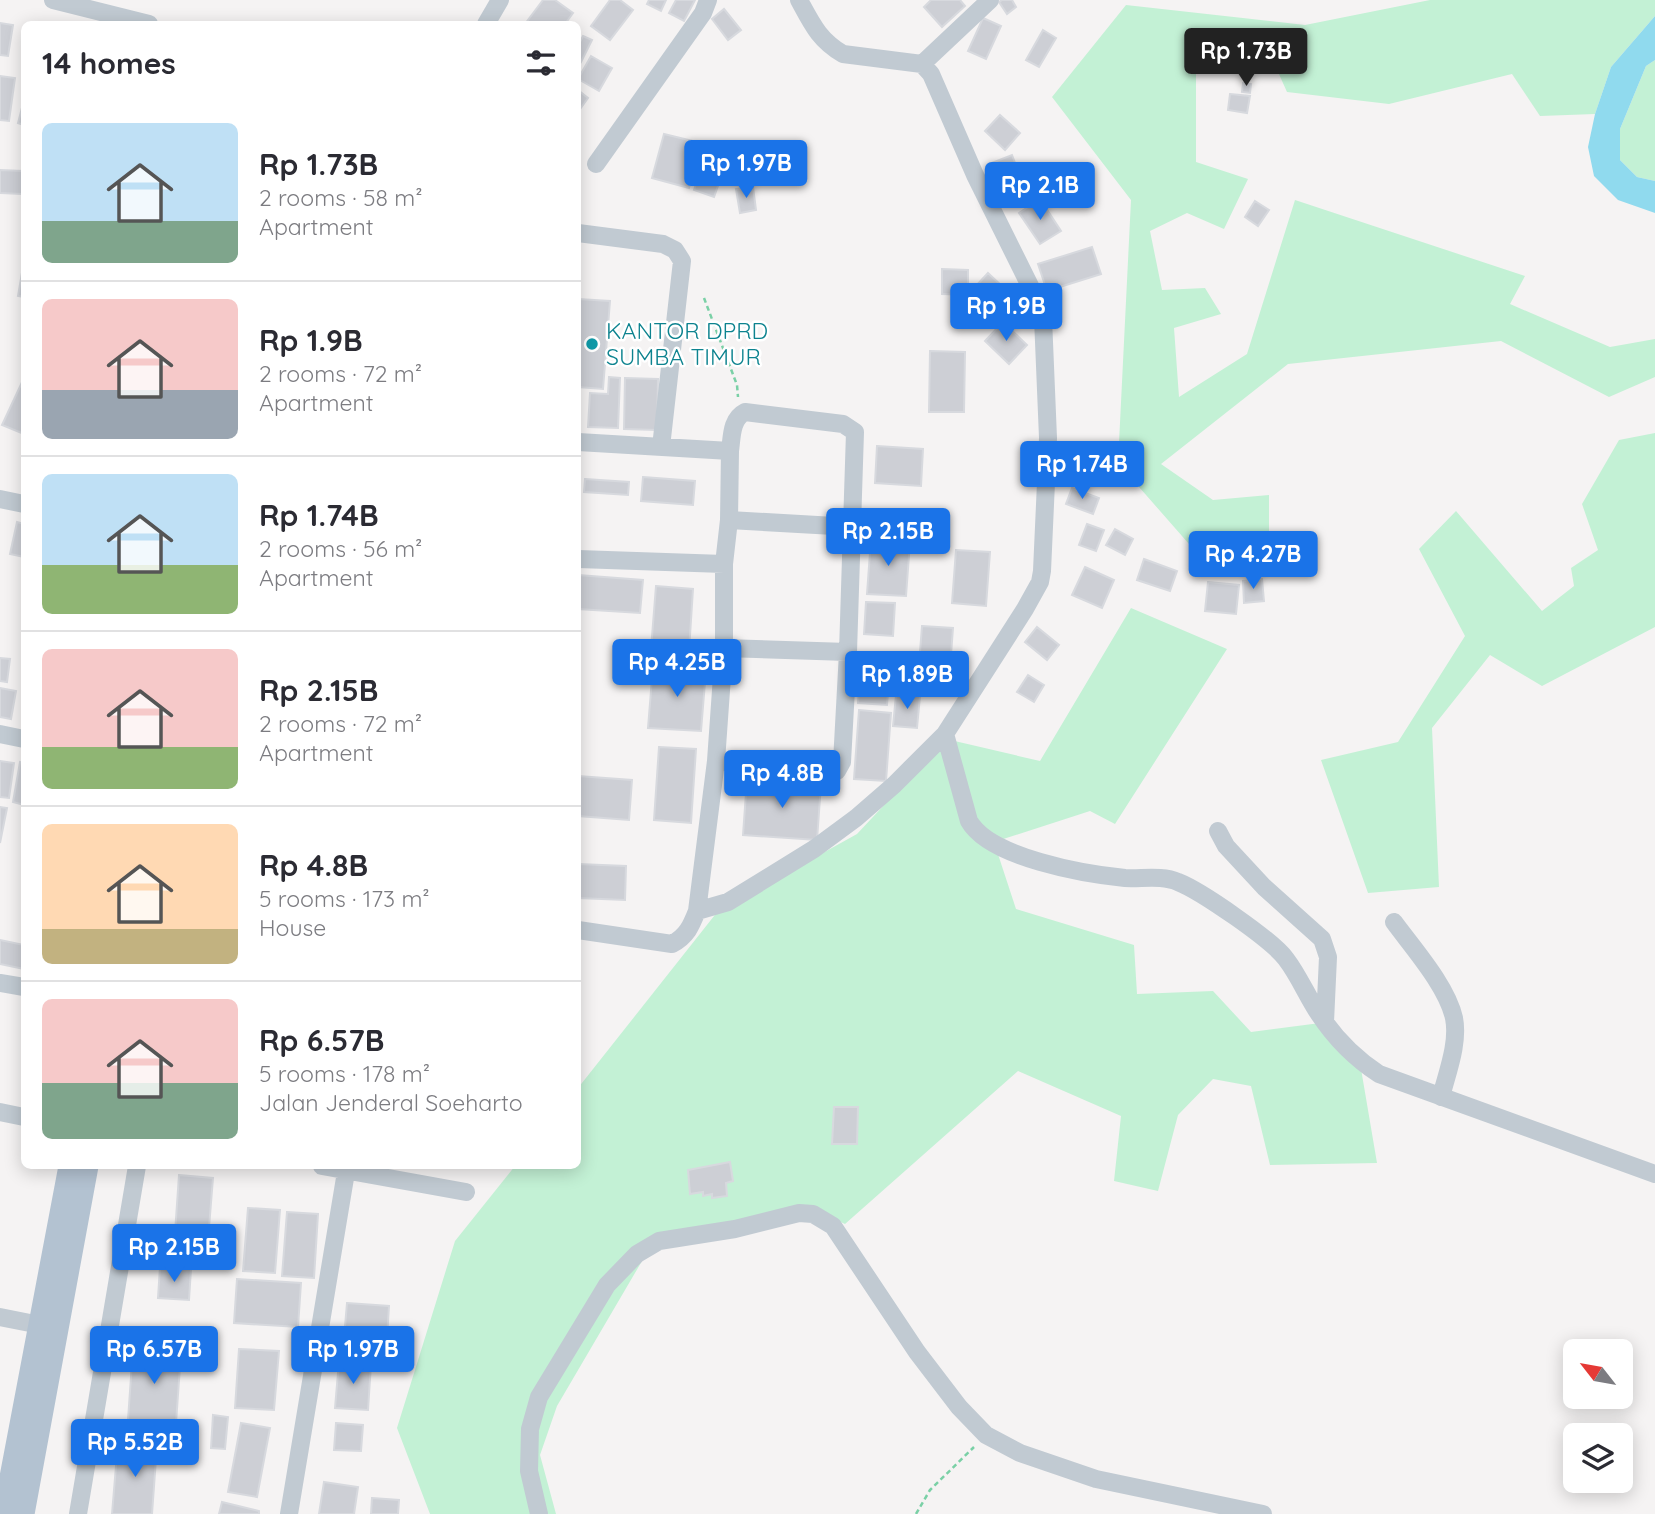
<!DOCTYPE html>
<html lang="en">
<head>
<meta charset="utf-8">
<style>
  :root { --surface:#fff; --page:#f2f2f3; --text:#2b2b33; --muted:#7c7c81; --line:#e1e1e2; --accent:#1a73e8 }
  body { margin:0; font-family:Quicksand,sans-serif; background:var(--page); color:var(--text); height:100vh; display:flex; flex-direction:column; font-size:26px; white-space:nowrap }
  * { box-sizing:border-box; margin:0 }
  p { font-size:23px; color:var(--muted) }
  .icon { flex:none; width:38px; height:38px; fill:none; stroke:currentColor; stroke-width:2; stroke-linecap:round; stroke-linejoin:round }
  .map { position:relative; flex:1; overflow:hidden }
  .panel { position:absolute; left:21px; top:21px; width:560px; height:1148px; display:flex; flex-direction:column; background:var(--surface); border-radius:10px; box-shadow:0 4px 18px #0003 }
  .panel>* { flex:none }
  .needle { width:46px; rotate:301deg }
  .fabs { position:absolute; left:1563px; top:1339px; display:grid; gap:14px }
  .fabs a { display:grid; place-items:center; width:70px; height:70px; border-radius:10px; background:var(--surface); box-shadow:0 4px 18px #0003; font-size:35px }
  .price { position:absolute; translate:-50% -60px; padding:0 16px; border-radius:7px; background:var(--accent); color:#fff; font-size:23px; line-height:46px; filter:drop-shadow(0 2px 4px #0008) }
  .price::after { content:''; position:absolute; left:50%; top:42px; width:21px; height:16px; margin-left:-10px; background:inherit; clip-path:polygon(0 0,100% 0,50% 100%) }
  .price.current { background:#222; color:#fff }
  ul { padding:0; list-style:none }
  li { display:flex; align-items:center; gap:21px; height:175px; padding:0 21px }
  li+li { border-top:2px solid var(--line) }
  li span { display:grid; place-items:center; flex:none; width:196px; height:140px; border-radius:10px; color:#555 }
  li>.icon { margin-inline-start:auto }
  span .icon { width:84px; height:84px; fill:#fffc; stroke-width:1 }
  li b { font-size:30px }
  h2 { display:flex; justify-content:space-between; align-items:center; height:84px; padding:0 21px; font-size:30px }
  .map>svg:first-child { display:block }
  .green { fill:#c3f1d5 }
  .water { fill:#90daee }
  .building { fill:#cdcfd5; stroke:#d7d9de; stroke-width:2 }
  .lines { fill:none; stroke-linecap:round; stroke-linejoin:round }
  .path { stroke:#7ad0a6; stroke-width:2.5; stroke-dasharray:5 3.5; stroke-linecap:butt }
  .minor { stroke:#c1cad2; stroke-width:18 }
  .major { stroke:#b3c2d1; stroke-width:21 }
  .culture-dot { fill:#0f9aa8; stroke:#fff; stroke-width:2.5 }
  .labels { text-anchor:middle; stroke-width:5; stroke-linejoin:round; paint-order:stroke }
  .culture-label { font-size:23px; fill:#0d838f; stroke:#fff; text-anchor:start }
</style>
</head>
<body>
<div class="map">
<svg width="1655" height="1514" viewBox="0 0 1655 1514">
  <rect width="100%" height="100%" fill="#f5f3f3"/>
  <!-- green -->
  <path class="green" d="M 1430,0 L 1655,0 L 1655,16 L 1611,67 L 1595,114 L 1540,116 L 1512,74 L 1389,104 L 1287,92 L 1274,63 L 1196,64 L 1196,162 L 1248,179 L 1224,229 L 1187,213 L 1150,231 L 1162,290 L 1205,288 L 1221,314 L 1174,328 L 1179,397 L 1247,354 L 1295,200 L 1525,276 L 1510,304 L 1610,347 L 1655,339 L 1655,377 L 1609,397 L 1501,341 L 1288,364 L 1161,464 L 1213,500 L 1269,495 L 1269,542 L 1189,544 L 1118,463 L 1131,200 L 1052,97 L 1126,5 L 1305,25 Z
    M 1655,60 L 1655,181 L 1637,177 L 1620,160 L 1620,129 L 1646,66 Z
    M 1655,433 L 1655,627 L 1542,686 L 1490,655 L 1432,728 L 1439,887 L 1368,893 L 1321,760 L 1398,742 L 1465,636 L 1419,549 L 1456,511 L 1542,611 L 1574,586 L 1571,568 L 1598,550 L 1582,504 L 1619,440 Z
    M 1131,608 L 1227,649 L 1115,824 L 1090,811 L 994,842 L 1016,909 L 1134,945 L 1137,994 L 1213,991 L 1251,1032 L 1328,1022 L 1359,1057 L 1377,1163 L 1270,1165 L 1251,1086 L 1213,1079 L 1178,1115 L 1158,1191 L 1114,1181 L 1121,1116 L 1018,1071 L 845,1224 L 810,1208 L 658,1246 L 642,1261 L 557,1406 L 540,1455 L 556,1514 L 430,1514 L 397,1428 L 455,1241 L 515,1166 L 578,1166 L 578,1088 L 718,911 L 857,834 L 946,739 L 1040,761 Z"/>
  <!-- water -->
  <path class="water" d="M 1655,16 L 1655,60 L 1646,66 L 1620,129 L 1620,160 L 1637,177 L 1655,181 L 1655,213 L 1618,200 L 1594,176 L 1588,147 L 1595,114 L 1611,67 Z"/>
  <!-- building -->
  <path class="building" d="M 543,0 L 555,0 L 573,13 L 565,24 L 525,24 Z
    M 610,0 L 620,0 L 633,10 L 610,40 L 591,26 Z
    M 649,0 L 666,0 L 661,11 L 647,4 Z
    M 676,0 L 695,0 L 684,21 L 669,13 Z
    M 931,0 L 960,0 L 965,6 L 942,27 L 924,7 Z
    M 1002,0 L 1012,0 L 1016,7 L 1007,14 L 999,2 Z
    M 724,9 L 741,30 L 728,40 L 712,19 Z
    M 983,18 L 1001,26 L 986,59 L 968,51 Z
    M 0,23 L 13,25 L 8,56 L 0,55 Z
    M 1043,30 L 1056,38 L 1039,67 L 1026,60 Z
    M 583,36 L 592,40 L 581,62 L 578,60 L 578,46 Z
    M 591,56 L 612,68 L 599,91 L 578,79 Z
    M 0,76 L 15,78 L 9,121 L 0,120 Z
    M 1243,83 L 1251,84 L 1250,93 L 1242,92 Z
    M 578,90 L 588,98 L 578,112 Z
    M 1230,94 L 1250,96 L 1247,113 L 1228,110 Z
    M 24,100 L 24,125 L 18,123 Z
    M 1000,115 L 1020,133 L 1005,150 L 985,131 Z
    M 664,134 L 701,143 L 689,188 L 652,178 Z
    M 709,148 L 729,155 L 714,197 L 694,190 Z
    M 750,149 L 753,183 L 736,184 L 733,150 Z
    M 1012,155 L 1025,189 L 1003,198 L 989,164 Z
    M 0,170 L 23,171 L 22,194 L 0,193 Z
    M 753,187 L 756,210 L 740,213 L 736,189 Z
    M 1040,199 L 1061,231 L 1040,244 L 1019,213 Z
    M 1255,201 L 1269,210 L 1258,226 L 1245,217 Z
    M 1092,247 L 1101,274 L 1047,291 L 1038,264 Z
    M 24,261 L 24,297 L 18,296 Z
    M 942,269 L 968,270 L 968,295 L 942,294 Z
    M 988,273 L 1003,287 L 991,301 L 975,287 Z
    M 578,299 L 610,301 L 603,389 L 578,387 Z
    M 1003,322 L 1027,345 L 1009,364 L 985,341 Z
    M 930,351 L 965,352 L 964,412 L 929,412 Z
    M 609,377 L 620,378 L 618,428 L 588,427 L 590,393 L 608,394 Z
    M 24,378 L 24,434 L 2,425 Z
    M 625,378 L 658,379 L 657,430 L 624,429 Z
    M 877,446 L 923,449 L 921,486 L 875,483 Z
    M 643,477 L 695,481 L 693,505 L 641,501 Z
    M 585,479 L 629,482 L 628,495 L 584,492 Z
    M 1072,488 L 1099,498 L 1093,514 L 1066,504 Z
    M 17,522 L 24,524 L 24,557 L 10,554 Z
    M 1087,524 L 1104,530 L 1096,551 L 1079,545 Z
    M 1115,529 L 1133,539 L 1125,555 L 1106,545 Z
    M 871,539 L 910,542 L 906,596 L 867,594 Z
    M 956,550 L 990,552 L 986,606 L 952,603 Z
    M 1144,559 L 1177,571 L 1170,591 L 1137,580 Z
    M 1085,567 L 1114,580 L 1102,608 L 1072,595 Z
    M 578,575 L 643,580 L 640,613 L 578,609 Z
    M 1262,579 L 1264,601 L 1244,603 L 1243,581 Z
    M 1208,582 L 1239,585 L 1236,614 L 1205,611 Z
    M 656,586 L 693,589 L 689,651 L 651,649 Z
    M 866,602 L 895,603 L 893,636 L 864,634 Z
    M 922,626 L 953,628 L 949,681 L 918,678 Z
    M 1037,627 L 1059,645 L 1047,660 L 1025,642 Z
    M 0,658 L 10,659 L 7,682 L 0,681 Z
    M 653,666 L 706,670 L 701,731 L 648,728 Z
    M 861,666 L 890,668 L 887,705 L 858,703 Z
    M 1028,675 L 1044,685 L 1034,702 L 1017,692 Z
    M 0,688 L 16,691 L 11,719 L 0,717 Z
    M 896,695 L 920,696 L 917,728 L 893,726 Z
    M 859,710 L 891,713 L 886,781 L 854,779 Z
    M 659,747 L 696,749 L 691,823 L 654,820 Z
    M 0,761 L 14,763 L 9,798 L 0,797 Z
    M 20,762 L 24,763 L 24,805 L 13,802 Z
    M 578,776 L 632,780 L 629,820 L 578,816 Z
    M 747,779 L 821,784 L 817,840 L 743,835 Z
    M 0,807 L 7,808 L 0,843 Z
    M 578,864 L 626,866 L 625,900 L 578,898 Z
    M 0,940 L 24,945 L 24,969 L 0,964 Z
    M 834,1107 L 858,1107 L 857,1144 L 832,1144 Z
    M 730,1162 L 733,1181 L 726,1183 L 727,1196 L 712,1198 L 712,1194 L 703,1196 L 703,1192 L 690,1194 L 688,1170 Z
    M 179,1175 L 213,1178 L 206,1265 L 173,1262 Z
    M 248,1208 L 280,1210 L 275,1273 L 243,1271 Z
    M 287,1212 L 318,1214 L 314,1278 L 282,1276 Z
    M 160,1267 L 191,1269 L 189,1300 L 158,1298 Z
    M 237,1279 L 301,1283 L 298,1327 L 234,1323 Z
    M 347,1303 L 389,1306 L 386,1353 L 343,1350 Z
    M 134,1334 L 182,1338 L 175,1437 L 127,1434 Z
    M 239,1349 L 279,1351 L 274,1410 L 235,1408 Z
    M 339,1361 L 371,1364 L 368,1410 L 335,1408 Z
    M 213,1415 L 228,1417 L 225,1449 L 211,1448 Z
    M 241,1423 L 270,1428 L 257,1497 L 228,1492 Z
    M 336,1423 L 363,1425 L 361,1451 L 334,1450 Z
    M 118,1442 L 157,1445 L 152,1514 L 112,1514 Z
    M 324,1482 L 358,1487 L 354,1514 L 319,1514 Z
    M 372,1498 L 399,1500 L 398,1514 L 371,1514 Z
    M 222,1502 L 259,1511 L 259,1514 L 219,1514 Z"/>
  <g class="lines">
    <!-- path -->
    <path class="path" d="M 704,298 L 737,385 L 738,397
      M 916,1514 L 930,1490 L 974,1447"/>
    <!-- minor -->
    <path class="minor" d="M 53,0 L 149,24
      M 486,24 L 500,0
      M 922,64 L 990,0
      M 596,164 L 703,13 L 708,0
      M 578,233 L 663,244 L 675,250 L 682,261 L 661,447
      M 578,442 L 730,451 L 729,520 L 724,564 L 724,648 L 716,761 L 697,911 C 691,926 687,936 672,944 L 578,930
      M 0,499 L 24,504
      M 729,520 L 852,527
      M 578,559 L 724,564
      M 724,648 L 848,652
      M 0,734 L 24,739
      M 945,734 L 969,821 C 990,858 1085,874 1125,878 C 1142,879 1162,875 1178,882 C 1201,891 1272,940 1286,959 C 1299,976 1307,996 1319,1014 C 1335,1038 1356,1059 1379,1074 L 1655,1174
      M 716,761 L 831,773 L 837,771 L 842,762 L 848,652 L 855,432 L 843,424 L 745,412 C 731,419 732,437 730,451
      M 1218,831 L 1226,846 L 1264,887 L 1322,939 L 1328,957 L 1325,1022
      M 697,911 L 728,902 L 814,849 L 856,818 L 894,785 L 945,734 L 1025,609 L 1040,582 L 1042,571 L 1048,438 L 1043,318 L 1035,296 L 975,175 L 931,74 L 922,64 L 843,54 C 819,40 812,24 799,0
      M 1394,922 C 1413,948 1447,986 1454,1018 C 1459,1043 1447,1073 1441,1097
      M 0,983 L 24,987
      M 0,1112 L 24,1117
      M 322,1166 L 466,1192
      M 0,1317 L 40,1325
      M 78,1514 L 137,1166
      M 289,1514 L 347,1166
      M 539,1514 L 529,1471 L 530,1429 L 539,1397 L 607,1285 L 637,1254 L 659,1241 L 735,1229 L 799,1213 L 813,1214 L 833,1226 L 917,1352 L 959,1407 L 986,1435 L 1020,1453 L 1096,1479 L 1263,1514"/>
    <!-- major -->
    <path class="major" d="M 3,1514 L 69,1166
      M 24,1514 L 88,1166"/>
  </g>
  <!-- markers -->
  <circle class="culture-dot" cx="592" cy="344" r="7"/>
  <g class="labels">
    <!-- culture labels -->
    <g class="culture-label">
      <text x="606" y="339">KANTOR DPRD<tspan x="606" dy="26">SUMBA TIMUR</tspan></text>
    </g>
  </g>
</svg>
<div class="fabs">
<a><svg class="needle" viewBox="-14 -14 28 28"><path d="M0-13l5 13h-10z" fill="#e53935"/><path d="M0 13l5-13h-10z" fill="#7c7c81"/></svg></a>
<a><svg class="icon" aria-label="layers" viewBox="0 0 24 24"><path d="M12 4l9 5-9 5-9-5zM3 14l9 5 9-5"/></svg></a>
</div>
<b class="price current" style="left:1246px;top:88px">Rp 1.73B</b>
<b class="price" style="left:746px;top:200px">Rp 1.97B</b>
<b class="price" style="left:1040px;top:222px">Rp 2.1B</b>
<b class="price" style="left:1006px;top:343px">Rp 1.9B</b>
<b class="price" style="left:1082px;top:501px">Rp 1.74B</b>
<b class="price" style="left:888px;top:568px">Rp 2.15B</b>
<b class="price" style="left:1253px;top:591px">Rp 4.27B</b>
<b class="price" style="left:677px;top:699px">Rp 4.25B</b>
<b class="price" style="left:907px;top:711px">Rp 1.89B</b>
<b class="price" style="left:782px;top:810px">Rp 4.8B</b>
<b class="price" style="left:174px;top:1284px">Rp 2.15B</b>
<b class="price" style="left:154px;top:1386px">Rp 6.57B</b>
<b class="price" style="left:353px;top:1386px">Rp 1.97B</b>
<b class="price" style="left:135px;top:1479px">Rp 5.52B</b>
<section class="panel">
<h2>14 homes<svg class="icon" aria-label="filters" viewBox="0 0 24 24"><path d="M4 7h16M4 17h16"/><circle cx="9" cy="7" r="2"/><circle cx="15" cy="17" r="2"/></svg></h2>
<ul>
<li><span style="background:linear-gradient(#bfe0f5 70%,#7fa58c 0)"><svg class="icon" aria-label="home" viewBox="0 0 24 24"><path d="M3 11l9-7 9 7M6 9v11h12V9"/></svg></span><div><b>Rp 1.73B</b><p>2 rooms · 58 m²</p><p>Apartment</p></div></li>
<li><span style="background:linear-gradient(#f6c9c9 65%,#9aa5b1 0)"><svg class="icon" aria-label="home" viewBox="0 0 24 24"><path d="M3 11l9-7 9 7M6 9v11h12V9"/></svg></span><div><b>Rp 1.9B</b><p>2 rooms · 72 m²</p><p>Apartment</p></div></li>
<li><span style="background:linear-gradient(#bfe0f5 65%,#8fb573 0)"><svg class="icon" aria-label="home" viewBox="0 0 24 24"><path d="M3 11l9-7 9 7M6 9v11h12V9"/></svg></span><div><b>Rp 1.74B</b><p>2 rooms · 56 m²</p><p>Apartment</p></div></li>
<li><span style="background:linear-gradient(#f6c9c9 70%,#8fb573 0)"><svg class="icon" aria-label="home" viewBox="0 0 24 24"><path d="M3 11l9-7 9 7M6 9v11h12V9"/></svg></span><div><b>Rp 2.15B</b><p>2 rooms · 72 m²</p><p>Apartment</p></div></li>
<li><span style="background:linear-gradient(#ffd9b3 75%,#c2b280 0)"><svg class="icon" aria-label="home" viewBox="0 0 24 24"><path d="M3 11l9-7 9 7M6 9v11h12V9"/></svg></span><div><b>Rp 4.8B</b><p>5 rooms · 173 m²</p><p>House</p></div></li>
<li><span style="background:linear-gradient(#f6c9c9 60%,#7fa58c 0)"><svg class="icon" aria-label="home" viewBox="0 0 24 24"><path d="M3 11l9-7 9 7M6 9v11h12V9"/></svg></span><div><b>Rp 6.57B</b><p>5 rooms · 178 m²</p><p>Jalan Jenderal Soeharto</p></div></li>
</ul>
</section>
</div>
</body>
</html>
